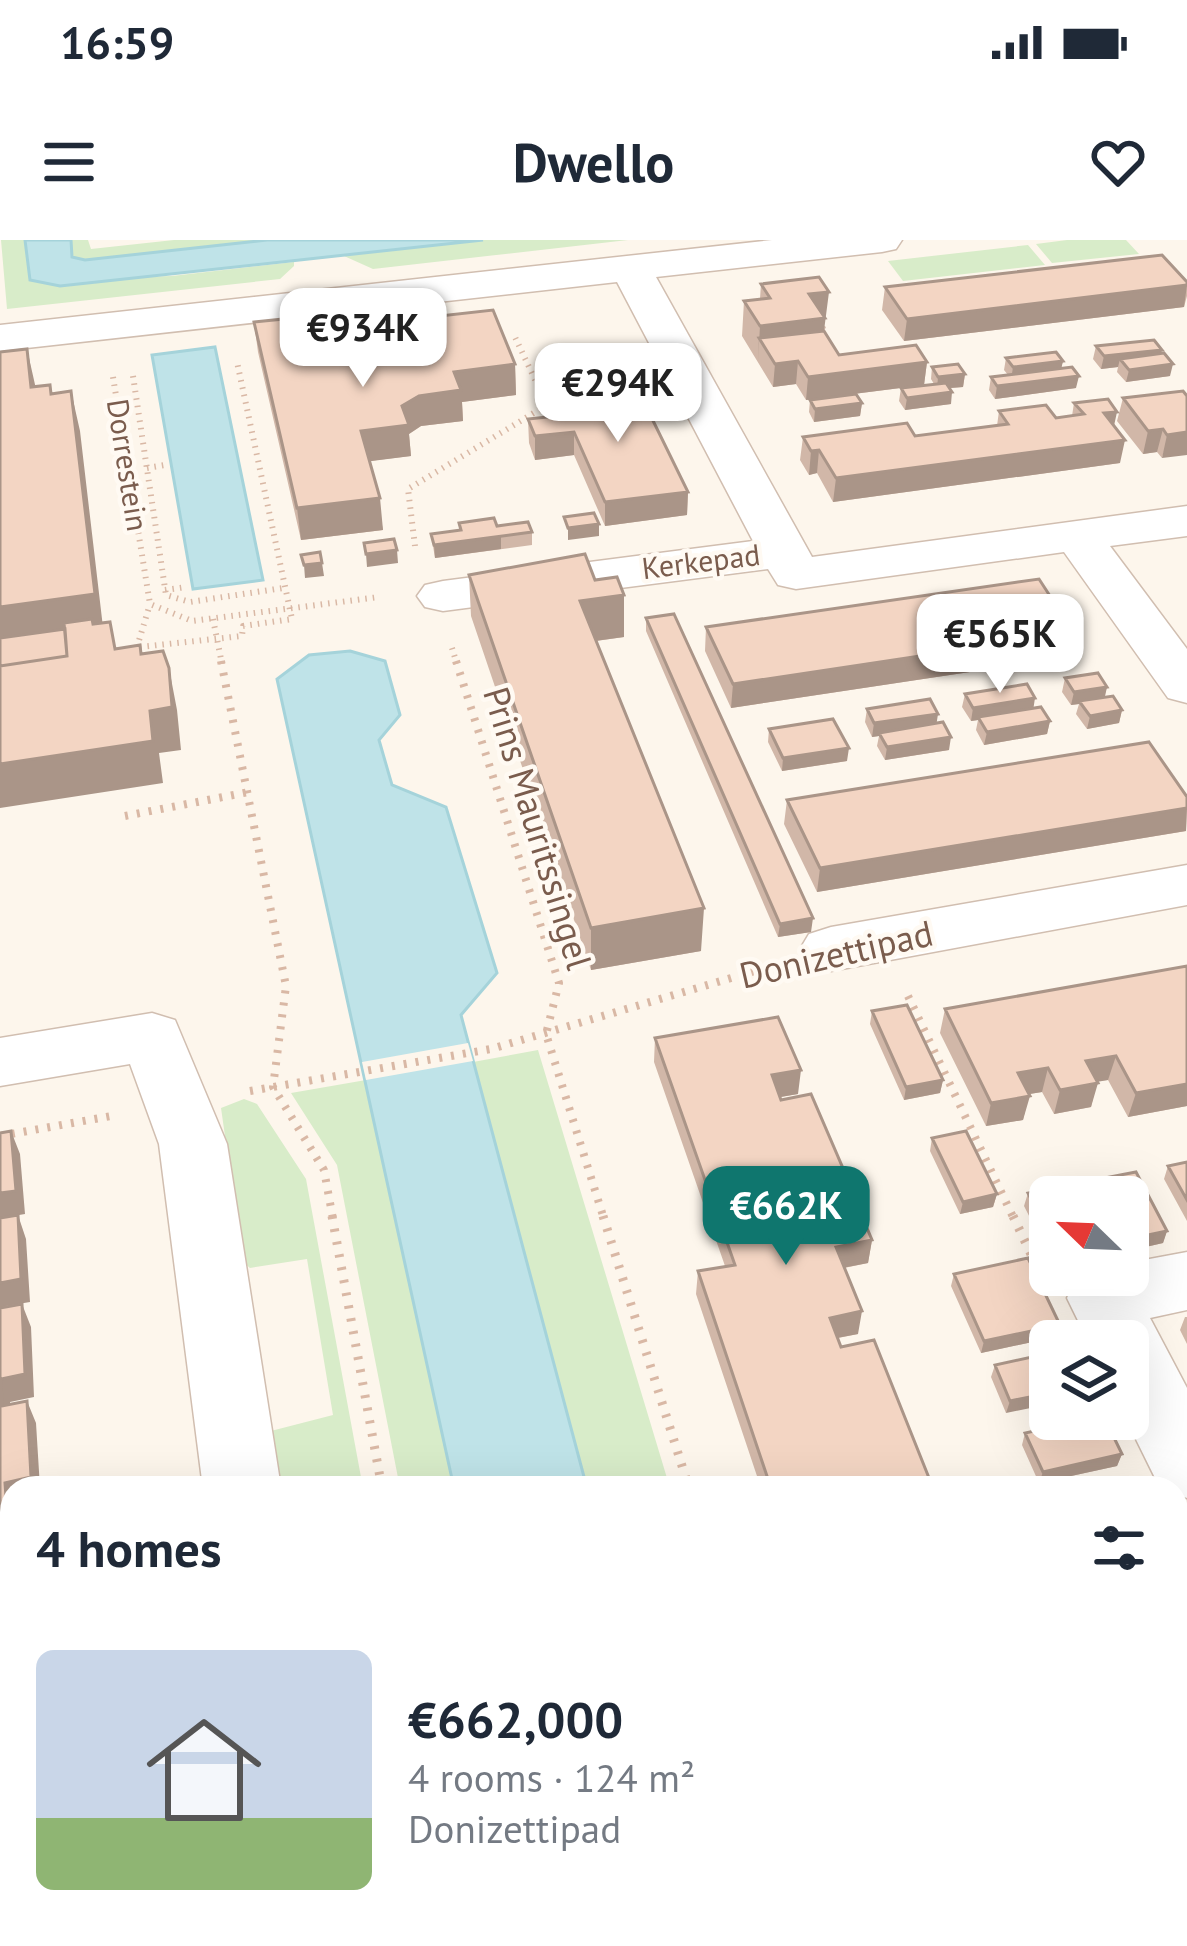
<!DOCTYPE html>
<html lang="en">
<head>
<meta charset="utf-8">
<style>
  :root { --surface:#fff; --page:#f6f6f7; --text:#1f2937; --muted:#747a83; --line:#e0e1e3; --accent:#0f766e }
  body { margin:0; font-family:"PT Sans",sans-serif; background:var(--page); color:var(--text); height:100vh; display:flex; flex-direction:column; font-size:45px; white-space:nowrap }
  * { box-sizing:border-box; margin:0 }
  p { font-size:39px; color:var(--muted) }
  .icon { flex:none; width:66px; height:66px; fill:none; stroke:currentColor; stroke-width:2; stroke-linecap:round; stroke-linejoin:round }
  .map { position:relative; flex:1; overflow:hidden }
  .panel { position:absolute; left:0px; top:1236px; width:1188px; height:471px; display:flex; flex-direction:column; background:var(--surface); border-radius:36px 36px 0 0; box-shadow:0 12px 48px #0002 }
  .panel>* { flex:none }
  .needle { width:78px; rotate:293deg }
  .fabs { position:absolute; left:1029px; top:936px; display:grid; gap:24px }
  .fabs a { display:grid; place-items:center; width:120px; height:120px; border-radius:18px; background:var(--surface); box-shadow:0 12px 48px #0002; font-size:60px }
  .price { position:absolute; translate:-50% -102px; padding:0 27px; border-radius:24px; background:#fff; color:#222; font-size:39px; line-height:78px; filter:drop-shadow(0 3px 6px #0008) }
  .price::after { content:''; position:absolute; left:50%; top:72px; width:36px; height:27px; margin-left:-18px; background:inherit; clip-path:polygon(0 0,100% 0,50% 100%) }
  .price.active { background:var(--accent); color:#fff }
  ul { padding:0; list-style:none }
  li { display:flex; align-items:center; gap:36px; height:300px; padding:0 36px }
  li+li { border-top:3px solid var(--line) }
  li span { display:grid; place-items:center; flex:none; width:336px; height:240px; border-radius:18px; color:#555 }
  li>.icon { margin-inline-start:auto }
  span .icon { width:144px; height:144px; fill:#fffc; stroke-width:1 }
  li b { font-size:51px }
  h2 { display:flex; justify-content:space-between; align-items:center; height:144px; padding:0 36px; font-size:51px }
  .status { display:flex; justify-content:space-between; align-items:center; height:84px; padding:0 60px; background:var(--surface); direction:ltr }
  .status svg { height:33px; fill:currentColor }
  header { display:flex; justify-content:space-between; align-items:center; height:156px; padding:0 36px; background:var(--surface); font-size:54px; font-weight:700 }
  .map>svg:first-child { display:block }
  .green { fill:#d8ecc9 }
  .water { fill:#bfe3e8; stroke:#a5d3da; stroke-width:3 }
  .pier { fill:#fdf6ec }
  .lines { fill:none; stroke-linecap:round; stroke-linejoin:round }
  .minor-casing { stroke:#d1beb0; stroke-width:3 }
  .path-far2 { stroke:#d9b8a5; stroke-width:6; stroke-dasharray:1.5 6; stroke-linecap:butt }
  .path-far1 { stroke:#d9b8a5; stroke-width:8; stroke-dasharray:3 9; stroke-linecap:butt }
  .path { stroke:#d9b8a5; stroke-width:9; stroke-dasharray:3 10; stroke-linecap:butt }
  .minor { fill:#fff; fill-rule:evenodd }
  .wall { fill:#d1b7a8 }
  .shaded-wall { fill:#aa9588 }
  .building { fill:#f3d5c3; stroke:#aa9588; stroke-width:3 }
  .labels { text-anchor:middle; stroke-width:9; stroke-linejoin:round; paint-order:stroke }
  .far-street-label { font-size:30px; fill:#7a5c4d; stroke:#fffaf3 }
  .street-label { font-size:36px; fill:#7a5c4d; stroke:#fffaf3 }
</style>
</head>
<body>
<div class="status"><b>16:59</b><svg viewBox="0 0 49 12"><path d="M0 12V9h3v3zM5 12V6h3v6zM10 12V3h3v9zM15 12V0h3v12zM26 1h20v11H26zM47 4h2v5h-2z"/></svg></div>
<header><svg class="icon" aria-label="menu" viewBox="0 0 24 24"><path d="M4 6h16M4 12h16M4 18h16"/></svg>Dwello<svg class="icon" aria-label="heart" viewBox="0 0 24 24"><path d="M12 20l-8-8c-3-5 5-10 8-4 3-6 11-1 8 4z"/></svg></header>
<div class="map">
<svg width="1187" height="1706" viewBox="0 0 1187 1706">
  <rect width="100%" height="100%" fill="#fdf6ec"/>
  <!-- green -->
  <path class="green" d="M 1,0 L 25,0 L 30,40 L 172,36 L 294,22 L 294,26 L 280,39 L 7,69 Z
    M 71,0 L 88,0 L 91,9 L 174,0 L 267,0 L 85,20 L 72,17 Z
    M 483,0 L 628,0 L 373,29 L 344,16 Z
    M 1067,0 L 1126,0 L 1139,14 L 1052,23 L 1036,4 Z
    M 1028,5 L 1045,25 L 903,41 L 888,21 Z
    M 538,810 L 670,1248 L 587,1248 L 473,822 Z
    M 366,840 L 454,1248 L 400,1248 L 337,925 L 291,853 Z
    M 244,859 L 257,864 L 306,939 L 363,1248 L 276,1248 L 267,1192 L 333,1175 L 307,1019 L 250,1028 L 243,1022 L 221,868 Z"/>
  <!-- water -->
  <path class="water" d="M 25,0 L 71,0 L 72,17 L 85,20 L 267,0 L 483,0 L 60,46 L 30,40 Z
    M 215,107 L 263,340 L 193,349 L 152,115 Z
    M 350,411 L 385,421 L 400,475 L 379,500 L 392,545 L 446,567 L 497,733 L 461,775 L 587,1248 L 454,1248 L 277,439 L 309,415 Z
    M 566,1695 L 707,1695 L 710,1706 L 553,1706 L 552,1698 Z"/>
  <!-- pier -->
  <path class="pier" d="M 468,803 L 473,821 L 366,840 L 362,822 Z"/>
  <g class="lines">
    <!-- minor casing -->
    <g class="minor-casing">
      <path id="minor" d="M 772,0 L 902,0 L 896,9 L 882,12 L 656,37 L 812,317 L 1187,266 L 1187,296 L 1110,306 L 1187,409 L 1187,463 L 1168,458 L 1064,312 L 796,349 L 778,345 L 768,329 L 443,371 L 425,367 L 417,356 L 425,345 L 443,341 L 753,301 L 617,42 L 0,111 L 0,85 Z
        M 1187,625 L 1187,665 L 831,731 L 809,724 L 800,709 L 809,694 L 831,687 Z
        M 152,773 L 175,780 L 227,904 L 281,1248 L 203,1248 L 159,904 L 130,824 L 0,846 L 0,798 Z
        M 1187,1012 L 1187,1070 L 1150,1078 L 1187,1148 L 1187,1258 L 1176,1254 L 1176,1248 L 1160,1248 L 1126,1179 L 1128,1101 L 1088,1101 L 1067,1058 L 1077,1037 L 1128,1035 L 1128,1023 Z
        M 291,1695 L 383,1695 L 381,1706 L 289,1706 Z"/>
    </g>
    <!-- path-far2 -->
    <path class="path-far2" d="M 133,136 L 166,355 L 190,362 L 283,348
      M 113,137 L 150,364 L 192,381 L 379,357
      M 147,228 L 165,225
      M 415,306 L 408,249 L 547,165 L 514,95
      M 165,350 L 186,347
      M 213,379 L 222,424
      M 137,407 L 150,364
      M 140,407 L 242,396 L 243,386 L 292,379 L 237,122
      M 452,408 L 457,424"/>
    <!-- path-far1 -->
    <path class="path-far1" d="M 221,421 L 286,746 L 273,847 L 324,930 L 333,979
      M 456,421 L 559,743 L 546,794 L 604,979
      M 125,576 L 249,552
      M 908,756 L 1014,979
      M 250,851 L 491,809 L 765,728
      M 0,896 L 111,876"/>
    <!-- path -->
    <path class="path" d="M 332,976 L 382,1248
      M 603,976 L 689,1248
      M 1013,976 L 1038,1029
      M 1176,1433 L 1187,1430
      M 205,1695 L 206,1706
      M 465,1695 L 467,1706
      M 829,1695 L 832,1706"/>
    <!-- minor -->
    <use href="#minor" class="minor"/>
  </g>
  <!-- wall -->
  <path class="wall" d="M 1187,42 L 1187,56 L 1184,67 L 904,101 L 882,70 L 885,47 Z
    M 761,44 L 826,87 L 824,91 L 839,115 L 927,122 L 924,145 L 806,160 L 796,144 L 773,147 L 742,96 L 744,61 L 760,59 Z
    M 254,82 L 287,93 L 515,124 L 516,155 L 462,162 L 463,181 L 421,186 L 409,194 L 411,216 L 369,221 L 383,290 L 301,300 L 258,112 Z
    M 1096,106 L 1161,114 L 1170,136 L 1126,142 L 1117,132 L 1118,127 L 1101,129 L 1093,119 Z
    M 1006,118 L 1063,121 L 1061,128 L 1076,148 L 995,159 L 989,150 L 991,137 L 1008,135 L 1004,130 Z
    M 932,127 L 965,134 L 963,147 L 950,148 L 951,164 L 905,170 L 899,161 L 901,148 L 934,144 L 931,139 Z
    M 1183,151 L 1162,218 L 1157,212 L 1143,214 L 1117,181 L 1123,158 Z
    M 560,159 L 688,252 L 687,275 L 605,286 L 574,215 L 535,220 L 529,203 L 528,179 L 560,175 Z
    M 810,160 L 862,163 L 860,176 L 814,182 L 809,172 Z
    M 1074,163 L 1114,186 L 1120,223 L 833,262 L 817,233 L 809,235 L 800,220 L 803,197 L 915,196 L 997,186 L 999,171 L 1056,178 L 1072,176 Z
    M 459,283 L 497,286 L 532,292 L 532,305 L 435,318 L 431,294 L 459,291 Z
    M 469,335 L 595,340 L 624,397 L 596,401 L 701,711 L 591,730 L 471,376 Z
    M 646,378 L 811,692 L 778,697 L 646,391 Z
    M 706,387 L 1069,417 L 731,468 L 705,411 Z
    M 1065,438 L 1107,447 L 1104,457 L 1122,470 L 1119,483 L 1087,489 L 1076,474 L 1079,464 L 1071,465 L 1062,452 Z
    M 965,454 L 1033,468 L 1050,481 L 1047,494 L 984,505 L 976,490 L 978,480 L 971,481 L 962,467 Z
    M 867,469 L 936,483 L 949,510 L 885,520 L 877,506 L 879,496 L 872,497 L 865,482 Z
    M 769,489 L 847,521 L 782,531 L 768,502 Z
    M 1187,557 L 1186,591 L 817,652 L 784,584 L 787,560 Z
    M 1187,726 L 1187,866 L 1128,877 L 1108,840 L 1097,841 L 1091,867 L 1054,874 L 1042,852 L 1029,854 L 1023,880 L 986,886 L 940,793 L 945,769 Z
    M 872,771 L 943,840 L 940,853 L 904,860 L 870,784 Z
    M 655,798 L 798,854 L 780,857 L 844,964 L 826,967 L 828,973 L 872,1000 L 868,1023 L 844,1028 L 858,1094 L 838,1098 L 841,1107 L 933,1248 L 761,1248 L 696,1054 L 698,1031 L 725,1026 L 654,822 Z
    M 932,898 L 997,954 L 993,967 L 960,974 L 930,911 Z
    M 1187,922 L 1187,981 L 1164,939 L 1168,926 Z
    M 1136,932 L 1167,991 L 1163,1003 L 1128,1011 L 1128,957 L 1097,957 L 1095,952 L 1099,939 Z
    M 1028,953 L 1050,957 L 1050,1017 L 1024,966 Z
    M 954,1034 L 1060,1085 L 1056,1097 L 981,1113 L 951,1046 Z
    M 1185,1077 L 1187,1077 L 1187,1104 L 1180,1090 Z
    M 1050,1113 L 1006,1173 L 991,1137 L 995,1125 Z
    M 1025,1193 L 1122,1214 L 1117,1226 L 1039,1243 L 1022,1205 Z
    M 985,1695 L 1176,1695 L 1187,1706 L 988,1706 Z"/>
  <!-- shaded-wall -->
  <path class="shaded-wall" d="M 1187,45 L 1184,67 L 904,101 L 907,79 Z
    M 829,52 L 821,114 L 759,98 L 758,121 L 760,86 L 809,54 Z
    M 27,109 L 36,149 L 31,147 Z
    M 1162,110 L 1159,122 L 1120,119 L 1118,127 L 1101,129 L 1104,116 Z
    M 798,121 L 796,144 L 773,147 L 775,124 Z
    M 1063,121 L 1060,134 L 1011,140 L 1013,127 Z
    M 927,122 L 924,145 L 806,160 L 808,137 Z
    M 515,124 L 516,155 L 462,162 L 463,181 L 421,186 L 409,194 L 411,216 L 364,222 L 361,191 L 454,132 Z
    M 1173,124 L 1170,136 L 1126,142 L 1129,130 Z
    M 965,134 L 963,147 L 937,149 L 938,137 Z
    M 1079,136 L 1076,148 L 995,159 L 997,146 Z
    M 71,151 L 80,191 L 104,396 L 0,410 L 0,367 Z
    M 952,152 L 951,164 L 905,170 L 907,158 Z
    M 862,163 L 860,176 L 814,182 L 815,169 Z
    M 1117,172 L 1112,195 L 1104,173 Z
    M 1163,189 L 1157,212 L 1143,214 L 1148,191 Z
    M 574,192 L 574,215 L 535,220 L 535,196 Z
    M 1187,192 L 1187,215 L 1162,218 L 1167,195 Z
    M 1125,200 L 1120,223 L 833,262 L 836,238 Z
    M 819,210 L 817,233 L 809,235 L 811,211 Z
    M 688,252 L 687,275 L 605,286 L 605,262 Z
    M 380,258 L 383,290 L 301,300 L 297,268 Z
    M 599,284 L 599,296 L 568,300 L 568,288 Z
    M 501,296 L 501,309 L 435,318 L 434,305 Z
    M 397,310 L 398,323 L 367,327 L 366,314 Z
    M 322,323 L 324,336 L 305,338 L 304,325 Z
    M 624,355 L 624,397 L 580,403 L 580,361 Z
    M 1074,393 L 1069,417 L 731,468 L 733,444 Z
    M 169,428 L 177,470 L 181,510 L 159,513 L 163,543 L 0,568 L 0,524 L 150,471 Z
    M 1107,447 L 1104,461 L 1079,461 L 1079,464 L 1071,465 L 1074,452 Z
    M 1035,458 L 1033,471 L 978,477 L 978,480 L 971,481 L 973,468 Z
    M 1122,470 L 1119,483 L 1087,489 L 1090,476 Z
    M 938,474 L 936,487 L 879,493 L 879,496 L 872,497 L 874,483 Z
    M 1050,481 L 1047,494 L 984,505 L 987,492 Z
    M 951,497 L 949,510 L 885,520 L 887,507 Z
    M 849,508 L 847,521 L 782,531 L 783,518 Z
    M 1187,568 L 1186,591 L 817,652 L 820,628 Z
    M 704,668 L 701,711 L 591,730 L 591,688 Z
    M 813,678 L 811,692 L 778,697 L 780,684 Z
    M 1116,816 L 1108,840 L 1079,845 L 1086,821 Z
    M 1048,828 L 1042,852 L 1012,857 L 1018,833 Z
    M 801,830 L 798,854 L 769,859 L 772,835 Z
    M 943,840 L 940,853 L 904,860 L 906,847 Z
    M 1098,843 L 1091,867 L 1054,874 L 1060,850 Z
    M 1187,844 L 1187,866 L 1128,877 L 1136,853 Z
    M 1030,856 L 1023,880 L 986,886 L 991,863 Z
    M 11,891 L 20,914 L 25,974 L 1,978 L 0,996 L 0,953 Z
    M 848,940 L 844,964 L 814,970 L 817,946 Z
    M 997,954 L 993,967 L 960,974 L 963,962 Z
    M 18,975 L 26,999 L 30,1062 L 6,1066 L 7,1092 L 0,1074 L 0,1043 Z
    M 1167,991 L 1163,1003 L 1128,1011 L 1129,999 Z
    M 872,1000 L 868,1023 L 832,1030 L 836,1007 Z
    M 22,1064 L 31,1087 L 34,1157 L 10,1162 L 12,1188 L 2,1166 L 1,1139 Z
    M 862,1071 L 858,1094 L 826,1100 L 830,1078 Z
    M 1060,1085 L 1056,1097 L 981,1113 L 984,1101 Z
    M 1050,1153 L 1050,1164 L 1006,1173 L 1010,1161 Z
    M 27,1161 L 36,1183 L 40,1248 L 12,1248 L 12,1283 L 7,1272 L 5,1243 Z
    M 1122,1214 L 1117,1226 L 1039,1243 L 1043,1232 Z
    M 1187,1368 L 1187,1378 L 1176,1380 L 1176,1371 Z
    M 1187,1478 L 1187,1487 L 1176,1490 L 1176,1481 Z
    M 12,1519 L 12,1539 L 0,1542 L 0,1521 Z
    M 56,1695 L 66,1695 L 66,1706 L 56,1706 Z"/>
  <!-- building -->
  <path class="building" d="M 1162,15 L 1187,42 L 1187,45 L 907,79 L 885,47 Z
    M 819,37 L 829,52 L 809,54 L 825,78 L 760,86 L 744,61 L 770,58 L 761,44 Z
    M 493,70 L 515,124 L 454,132 L 461,150 L 419,156 L 402,166 L 409,185 L 361,191 L 380,258 L 297,268 L 254,82 L 284,79 L 287,93 Z
    M 824,91 L 839,115 L 916,105 L 927,122 L 808,137 L 798,121 L 775,124 L 759,98 Z
    M 1154,100 L 1162,110 L 1104,116 L 1096,106 Z
    M 27,109 L 31,147 L 50,145 L 51,154 L 71,151 L 95,354 L 0,367 L 0,112 Z
    M 1056,112 L 1063,121 L 1013,127 L 1006,118 Z
    M 1164,113 L 1173,124 L 1129,130 L 1120,119 Z
    M 958,124 L 965,134 L 938,137 L 932,127 Z
    M 1072,127 L 1079,136 L 997,146 L 991,137 Z
    M 946,143 L 952,152 L 907,158 L 901,148 Z
    M 638,150 L 688,252 L 605,262 L 574,192 L 535,196 L 528,179 L 567,175 L 560,159 Z
    M 1183,151 L 1187,156 L 1187,192 L 1167,195 L 1163,189 L 1148,191 L 1123,158 Z
    M 856,154 L 862,163 L 815,169 L 810,160 Z
    M 1108,159 L 1117,172 L 1104,173 L 1125,200 L 836,238 L 819,210 L 811,211 L 803,197 L 907,183 L 915,196 L 1008,184 L 999,171 L 1046,165 L 1056,178 L 1084,174 L 1074,163 Z
    M 594,273 L 599,284 L 568,288 L 564,277 Z
    M 494,278 L 497,286 L 528,282 L 532,292 L 434,305 L 431,294 L 461,290 L 459,283 Z
    M 394,299 L 397,310 L 366,314 L 364,303 Z
    M 320,312 L 322,323 L 304,325 L 301,315 Z
    M 585,314 L 595,340 L 617,337 L 624,355 L 580,361 L 704,668 L 591,688 L 469,335 Z
    M 1039,339 L 1074,393 L 733,444 L 706,387 Z
    M 674,374 L 813,678 L 780,684 L 646,378 Z
    M 92,379 L 93,384 L 110,382 L 115,409 L 140,405 L 141,414 L 163,411 L 169,428 L 172,467 L 150,471 L 153,501 L 0,524 L 0,426 L 67,416 L 64,383 Z
    M 65,389 L 67,416 L 0,426 L 0,398 Z
    M 1098,433 L 1107,447 L 1074,452 L 1065,438 Z
    M 1027,444 L 1035,458 L 973,468 L 965,454 Z
    M 1113,456 L 1122,470 L 1090,476 L 1079,461 Z
    M 930,459 L 938,474 L 874,483 L 867,469 Z
    M 1041,467 L 1050,481 L 987,492 L 978,477 Z
    M 833,479 L 849,508 L 783,518 L 769,489 Z
    M 943,482 L 951,497 L 887,507 L 879,493 Z
    M 1149,502 L 1187,557 L 1187,568 L 820,628 L 787,560 Z
    M 1187,726 L 1187,844 L 1136,853 L 1116,816 L 1086,821 L 1098,843 L 1060,850 L 1048,828 L 1018,833 L 1030,856 L 991,863 L 945,769 Z
    M 907,765 L 943,840 L 906,847 L 872,771 Z
    M 778,777 L 801,830 L 772,835 L 781,860 L 811,854 L 848,940 L 817,946 L 828,973 L 858,967 L 872,1000 L 836,1007 L 862,1071 L 830,1078 L 841,1107 L 874,1100 L 933,1248 L 771,1248 L 698,1031 L 735,1025 L 655,798 Z
    M 11,891 L 16,951 L 0,953 L 0,893 Z
    M 966,891 L 997,954 L 963,962 L 932,898 Z
    M 1187,922 L 1187,960 L 1168,926 Z
    M 1136,932 L 1167,991 L 1129,999 L 1128,957 L 1108,957 L 1099,939 Z
    M 1066,946 L 1072,957 L 1050,957 L 1050,997 L 1028,953 Z
    M 18,975 L 21,1039 L 0,1043 L 0,978 Z
    M 1028,1018 L 1060,1085 L 984,1101 L 954,1034 Z
    M 22,1064 L 25,1134 L 1,1139 L 2,1166 L 27,1161 L 31,1237 L 5,1243 L 7,1272 L 12,1271 L 12,1355 L 10,1355 L 12,1387 L 12,1519 L 0,1521 L 0,1068 Z
    M 1050,1113 L 1050,1153 L 1010,1161 L 995,1125 Z
    M 1090,1179 L 1105,1179 L 1122,1214 L 1043,1232 L 1025,1193 Z
    M 1176,1328 L 1187,1351 L 1187,1368 L 1176,1371 Z
    M 1187,1433 L 1187,1478 L 1176,1481 L 1176,1435 Z
    M 1187,1614 L 1187,1706 L 1002,1706 L 998,1695 L 1176,1695 L 1176,1616 Z
    M 12,1618 L 12,1695 L 56,1695 L 56,1706 L 0,1706 L 0,1621 Z"/>
  <g class="labels">
    <!-- far-street labels -->
    <g class="far-street-label">
      <text transform="translate(127 225) rotate(81)" y="10">Dorrestein</text>
      <text transform="translate(701 322) rotate(-7)" y="10">Kerkepad</text>
    </g>
    <!-- street labels -->
    <g class="street-label">
      <text transform="translate(538 588) rotate(73)" y="13">Prins Mauritssingel</text>
      <text transform="translate(836 714) rotate(-13)" y="13">Donizettipad</text>
    </g>
  </g>
</svg>
<div class="fabs">
<a><svg class="needle" viewBox="-14 -14 28 28"><path d="M0-13l5 13h-10z" fill="#e53935"/><path d="M0 13l5-13h-10z" fill="#747a83"/></svg></a>
<a><svg class="icon" aria-label="layers" viewBox="0 0 24 24"><path d="M12 4l9 5-9 5-9-5zM3 14l9 5 9-5"/></svg></a>
</div>
<b class="price" style="left:363px;top:150px">€934K</b>
<b class="price" style="left:618px;top:205px">€294K</b>
<b class="price" style="left:1000px;top:456px">€565K</b>
<b class="price active" style="left:786px;top:1028px">€662K</b>
<section class="panel">
<h2>4 homes<svg class="icon" aria-label="filters" viewBox="0 0 24 24"><path d="M4 7h16M4 17h16"/><circle cx="9" cy="7" r="2"/><circle cx="15" cy="17" r="2"/></svg></h2>
<ul>
<li><span style="background:linear-gradient(#c9d6e8 70%,#8fb573 0)"><svg class="icon" aria-label="home" viewBox="0 0 24 24"><path d="M3 11l9-7 9 7M6 9v11h12V9"/></svg></span><div><b>€662,000</b><p>4 rooms · 124 m²</p><p>Donizettipad</p></div></li>
</ul>
</section>
</div>
</body>
</html>
